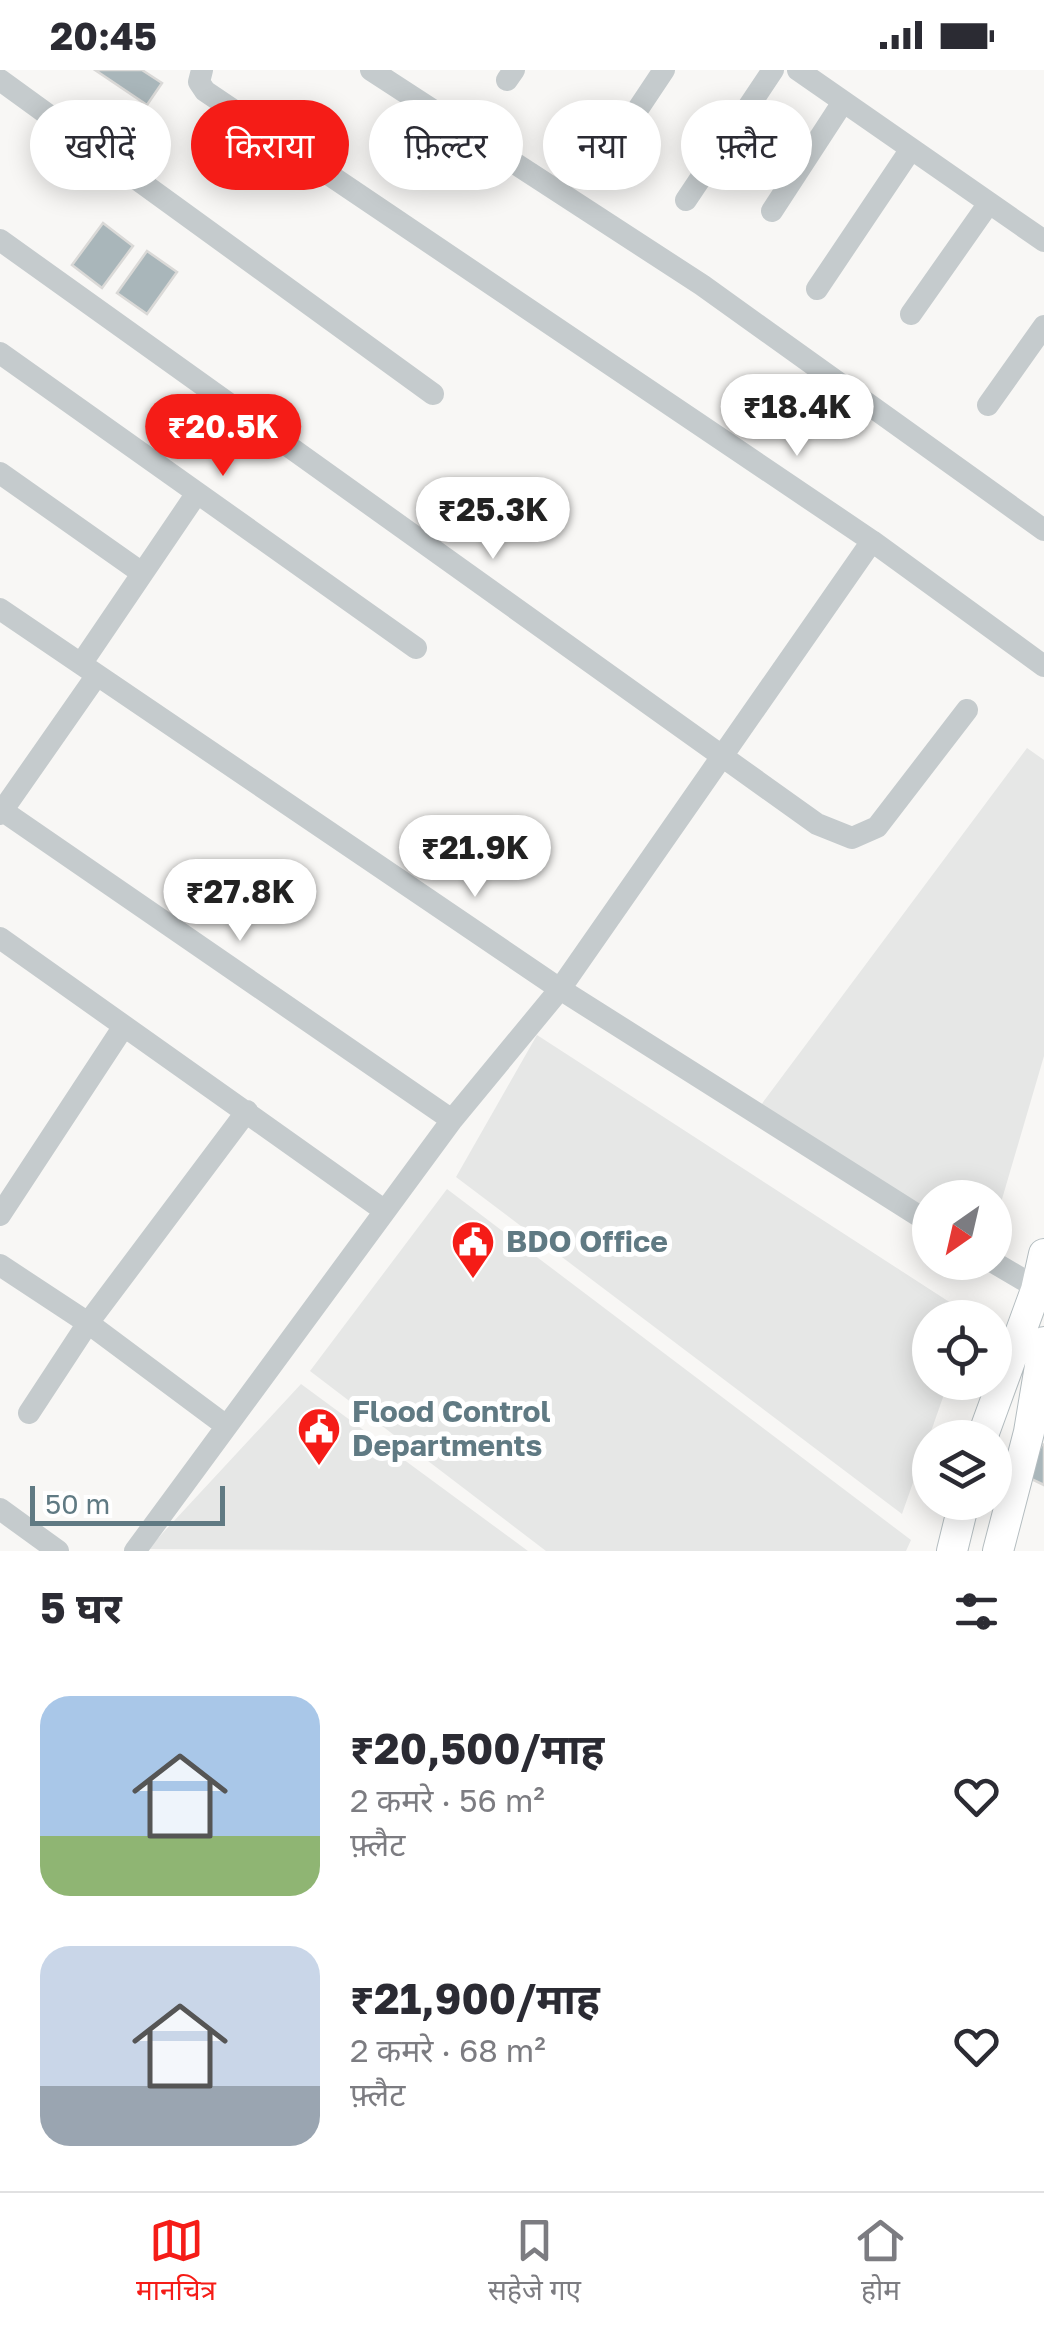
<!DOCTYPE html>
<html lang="hi">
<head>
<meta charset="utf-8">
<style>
  :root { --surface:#fff; --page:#f2f2f3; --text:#2b2b33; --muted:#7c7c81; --line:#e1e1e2; --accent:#f51c17 }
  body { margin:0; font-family:"Golos Text","Noto Sans Devanagari",sans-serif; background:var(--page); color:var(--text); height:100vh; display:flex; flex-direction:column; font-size:38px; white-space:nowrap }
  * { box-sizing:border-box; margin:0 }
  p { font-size:32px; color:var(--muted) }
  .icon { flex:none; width:55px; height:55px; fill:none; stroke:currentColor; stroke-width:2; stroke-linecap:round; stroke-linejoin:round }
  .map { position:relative; height:1481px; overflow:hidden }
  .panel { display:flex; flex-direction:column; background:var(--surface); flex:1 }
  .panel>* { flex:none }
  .banner { position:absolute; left:30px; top:30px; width:985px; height:90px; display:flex; gap:20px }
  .needle { width:65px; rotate:214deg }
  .fabs { position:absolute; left:912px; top:1110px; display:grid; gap:20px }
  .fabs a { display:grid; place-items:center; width:100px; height:100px; border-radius:50%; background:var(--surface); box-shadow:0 5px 25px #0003; font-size:50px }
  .scale { position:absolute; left:30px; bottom:25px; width:195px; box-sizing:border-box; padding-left:10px; border:5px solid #607a83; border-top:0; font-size:28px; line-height:35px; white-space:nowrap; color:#607a83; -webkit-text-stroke:8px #fff; paint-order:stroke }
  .price { position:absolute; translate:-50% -85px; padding:0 22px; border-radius:35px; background:#fff; color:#222; font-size:32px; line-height:65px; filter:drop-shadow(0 2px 5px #0008) }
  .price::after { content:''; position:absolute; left:50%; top:60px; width:30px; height:22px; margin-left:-15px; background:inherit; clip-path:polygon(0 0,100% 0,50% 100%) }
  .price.current { background:var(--accent); color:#fff }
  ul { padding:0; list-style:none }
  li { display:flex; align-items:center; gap:30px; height:250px; padding:0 40px }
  li span { display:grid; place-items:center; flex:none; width:280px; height:200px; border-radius:30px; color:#555 }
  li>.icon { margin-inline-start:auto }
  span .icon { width:120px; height:120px; fill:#fffc; stroke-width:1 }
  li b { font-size:42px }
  h2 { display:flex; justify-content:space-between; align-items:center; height:120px; padding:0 40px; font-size:42px }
  .pill { padding:0 35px; border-radius:45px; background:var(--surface); box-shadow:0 5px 25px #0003; font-size:35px; line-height:90px }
  .pill.current { background:var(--accent); color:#fff }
  .status { display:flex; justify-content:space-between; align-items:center; height:70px; padding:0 50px; background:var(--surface); direction:ltr }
  .status svg { height:28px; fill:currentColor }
  .dock { display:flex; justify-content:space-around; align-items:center; height:140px; border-top:2px solid var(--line); background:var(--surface); font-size:28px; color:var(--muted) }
  .dock a { display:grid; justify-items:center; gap:5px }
  .dock .current { color:var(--accent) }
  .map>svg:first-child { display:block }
  .built { fill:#e6e7e6 }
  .building { fill:#a9b6ba; stroke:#dad9d7; stroke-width:2.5 }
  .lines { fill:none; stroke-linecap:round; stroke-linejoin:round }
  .secondary-casing { stroke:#b4bdc0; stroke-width:32 }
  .street { stroke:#c5cbcd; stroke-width:22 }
  .secondary { stroke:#fff; stroke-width:30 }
  .labels { text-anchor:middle; stroke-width:10; stroke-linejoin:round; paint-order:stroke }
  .poi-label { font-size:30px; font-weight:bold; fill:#607a83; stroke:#fff; text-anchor:start }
</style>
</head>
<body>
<div class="status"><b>20:45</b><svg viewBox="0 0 49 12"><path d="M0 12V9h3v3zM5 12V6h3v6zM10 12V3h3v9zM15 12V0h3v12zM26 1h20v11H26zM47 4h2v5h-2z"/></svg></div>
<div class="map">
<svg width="1044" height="1481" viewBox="0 0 1044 1481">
  <rect width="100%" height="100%" fill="#f8f7f5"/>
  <!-- built -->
  <path class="built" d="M 1027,678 L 1044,690 L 1044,986 L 995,1153 L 995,1128 L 930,1128 L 930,1150 L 752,1047 Z
    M 537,965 L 971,1246 L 930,1248 L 930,1312 L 948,1313 L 902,1444 L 456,1107 Z
    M 447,1119 L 911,1470 L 906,1481 L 546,1481 L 310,1301 Z
    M 301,1314 L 528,1481 L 148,1479 Z"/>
  <!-- building -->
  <path class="building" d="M 95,0 L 142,0 L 162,13 L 147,35 Z
    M 103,153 L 133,176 L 102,218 L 72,195 Z
    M 147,181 L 177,202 L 147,244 L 117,223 Z
    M 1042,1374 L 1044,1375 L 1044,1415 L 1027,1407 Z"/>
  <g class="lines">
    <!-- secondary casing -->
    <g class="secondary-casing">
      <path id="secondary" d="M 982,1368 L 1036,1220 L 1044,1184
        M 952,1481 L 964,1432
        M 998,1481 L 1029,1362 L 1044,1272"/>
    </g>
    <!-- street -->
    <path class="street" d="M 371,0 L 702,215 L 1044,460
      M 798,0 L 1044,171
      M 0,10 L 433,324
      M 507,10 L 514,0
      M 614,75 L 664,0
      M 686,130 L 773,0
      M 772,141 L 843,32
      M 0,170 L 817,754 L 852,768 L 877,757 L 967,640
      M 817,219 L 911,79
      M 911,244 L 989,133
      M 0,283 L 416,578
      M 988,335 L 1044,256
      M 0,403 L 142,503
      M 872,471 L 1044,596
      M 0,539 L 560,919 L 930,1153
      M 81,594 L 197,423
      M 0,739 L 452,1050
      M 0,744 L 97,605
      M 0,868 L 385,1141
      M 0,1145 L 124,956
      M 993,1192 L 1044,1222
      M 0,1195 L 88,1253 L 225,1355
      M 29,1343 L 88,1253 L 247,1041
      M 0,1439 L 58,1481
      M 135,1481 L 452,1050 L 560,919 L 872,471 L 205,21 L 199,12 L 202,0"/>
    <!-- secondary -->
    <use href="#secondary" class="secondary"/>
  </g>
  <!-- icons -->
  <defs>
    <g id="civic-pin" transform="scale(2.25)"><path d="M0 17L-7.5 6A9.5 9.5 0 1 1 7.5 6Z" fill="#f51c17" stroke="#fff"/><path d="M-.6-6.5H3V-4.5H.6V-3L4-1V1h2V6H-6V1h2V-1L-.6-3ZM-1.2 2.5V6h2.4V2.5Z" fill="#fff"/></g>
  </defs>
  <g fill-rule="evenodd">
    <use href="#civic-pin" x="473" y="1172"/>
    <use href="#civic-pin" x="319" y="1359"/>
  </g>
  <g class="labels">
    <!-- poi labels -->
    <g class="poi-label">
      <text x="506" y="1182">BDO Office</text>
      <text x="352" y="1352">Flood Control<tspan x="352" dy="34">Departments</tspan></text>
    </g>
  </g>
</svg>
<div class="fabs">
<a><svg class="needle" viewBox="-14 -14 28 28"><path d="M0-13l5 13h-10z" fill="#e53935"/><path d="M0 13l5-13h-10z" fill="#7c7c81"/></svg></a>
<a><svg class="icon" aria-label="locate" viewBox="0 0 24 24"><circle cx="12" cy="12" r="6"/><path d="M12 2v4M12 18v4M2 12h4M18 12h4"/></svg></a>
<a><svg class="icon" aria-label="layers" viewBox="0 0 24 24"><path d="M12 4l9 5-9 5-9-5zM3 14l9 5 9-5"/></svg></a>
</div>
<div class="scale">50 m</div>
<b class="price" style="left:797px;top:389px">₹18.4K</b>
<b class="price current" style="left:223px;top:409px">₹20.5K</b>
<b class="price" style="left:493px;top:492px">₹25.3K</b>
<b class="price" style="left:475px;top:830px">₹21.9K</b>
<b class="price" style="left:240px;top:874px">₹27.8K</b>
<div class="banner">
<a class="pill">खरीदें</a>
<a class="pill current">किराया</a>
<a class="pill">फ़िल्टर</a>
<a class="pill">नया</a>
<a class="pill">फ़्लैट</a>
</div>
</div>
<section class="panel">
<h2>5 घर<svg class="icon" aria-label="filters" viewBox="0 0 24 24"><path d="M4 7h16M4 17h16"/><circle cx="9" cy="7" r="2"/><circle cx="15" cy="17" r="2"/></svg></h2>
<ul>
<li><span style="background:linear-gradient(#a9c7e8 70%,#8fb573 0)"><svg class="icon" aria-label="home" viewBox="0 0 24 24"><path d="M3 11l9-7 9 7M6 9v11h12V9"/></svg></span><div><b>₹20,500/माह</b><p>2 कमरे · 56 m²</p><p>फ़्लैट</p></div><svg class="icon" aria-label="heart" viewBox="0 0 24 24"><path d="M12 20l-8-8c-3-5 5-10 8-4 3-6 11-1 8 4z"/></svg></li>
<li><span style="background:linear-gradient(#c9d6e8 70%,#9aa5b1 0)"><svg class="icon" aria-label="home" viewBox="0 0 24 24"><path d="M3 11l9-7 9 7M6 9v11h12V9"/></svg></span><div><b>₹21,900/माह</b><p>2 कमरे · 68 m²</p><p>फ़्लैट</p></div><svg class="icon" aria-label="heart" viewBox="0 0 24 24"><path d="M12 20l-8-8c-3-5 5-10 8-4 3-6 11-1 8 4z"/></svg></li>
</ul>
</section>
<nav class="dock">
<a class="current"><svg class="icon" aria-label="map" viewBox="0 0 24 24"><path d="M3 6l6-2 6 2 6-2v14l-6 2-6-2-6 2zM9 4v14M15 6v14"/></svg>मानचित्र</a>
<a><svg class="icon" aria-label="saved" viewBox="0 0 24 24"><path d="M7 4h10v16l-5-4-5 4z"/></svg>सहेजे गए</a>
<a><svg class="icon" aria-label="home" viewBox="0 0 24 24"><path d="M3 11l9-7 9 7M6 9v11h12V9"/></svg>होम</a>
</nav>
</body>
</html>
